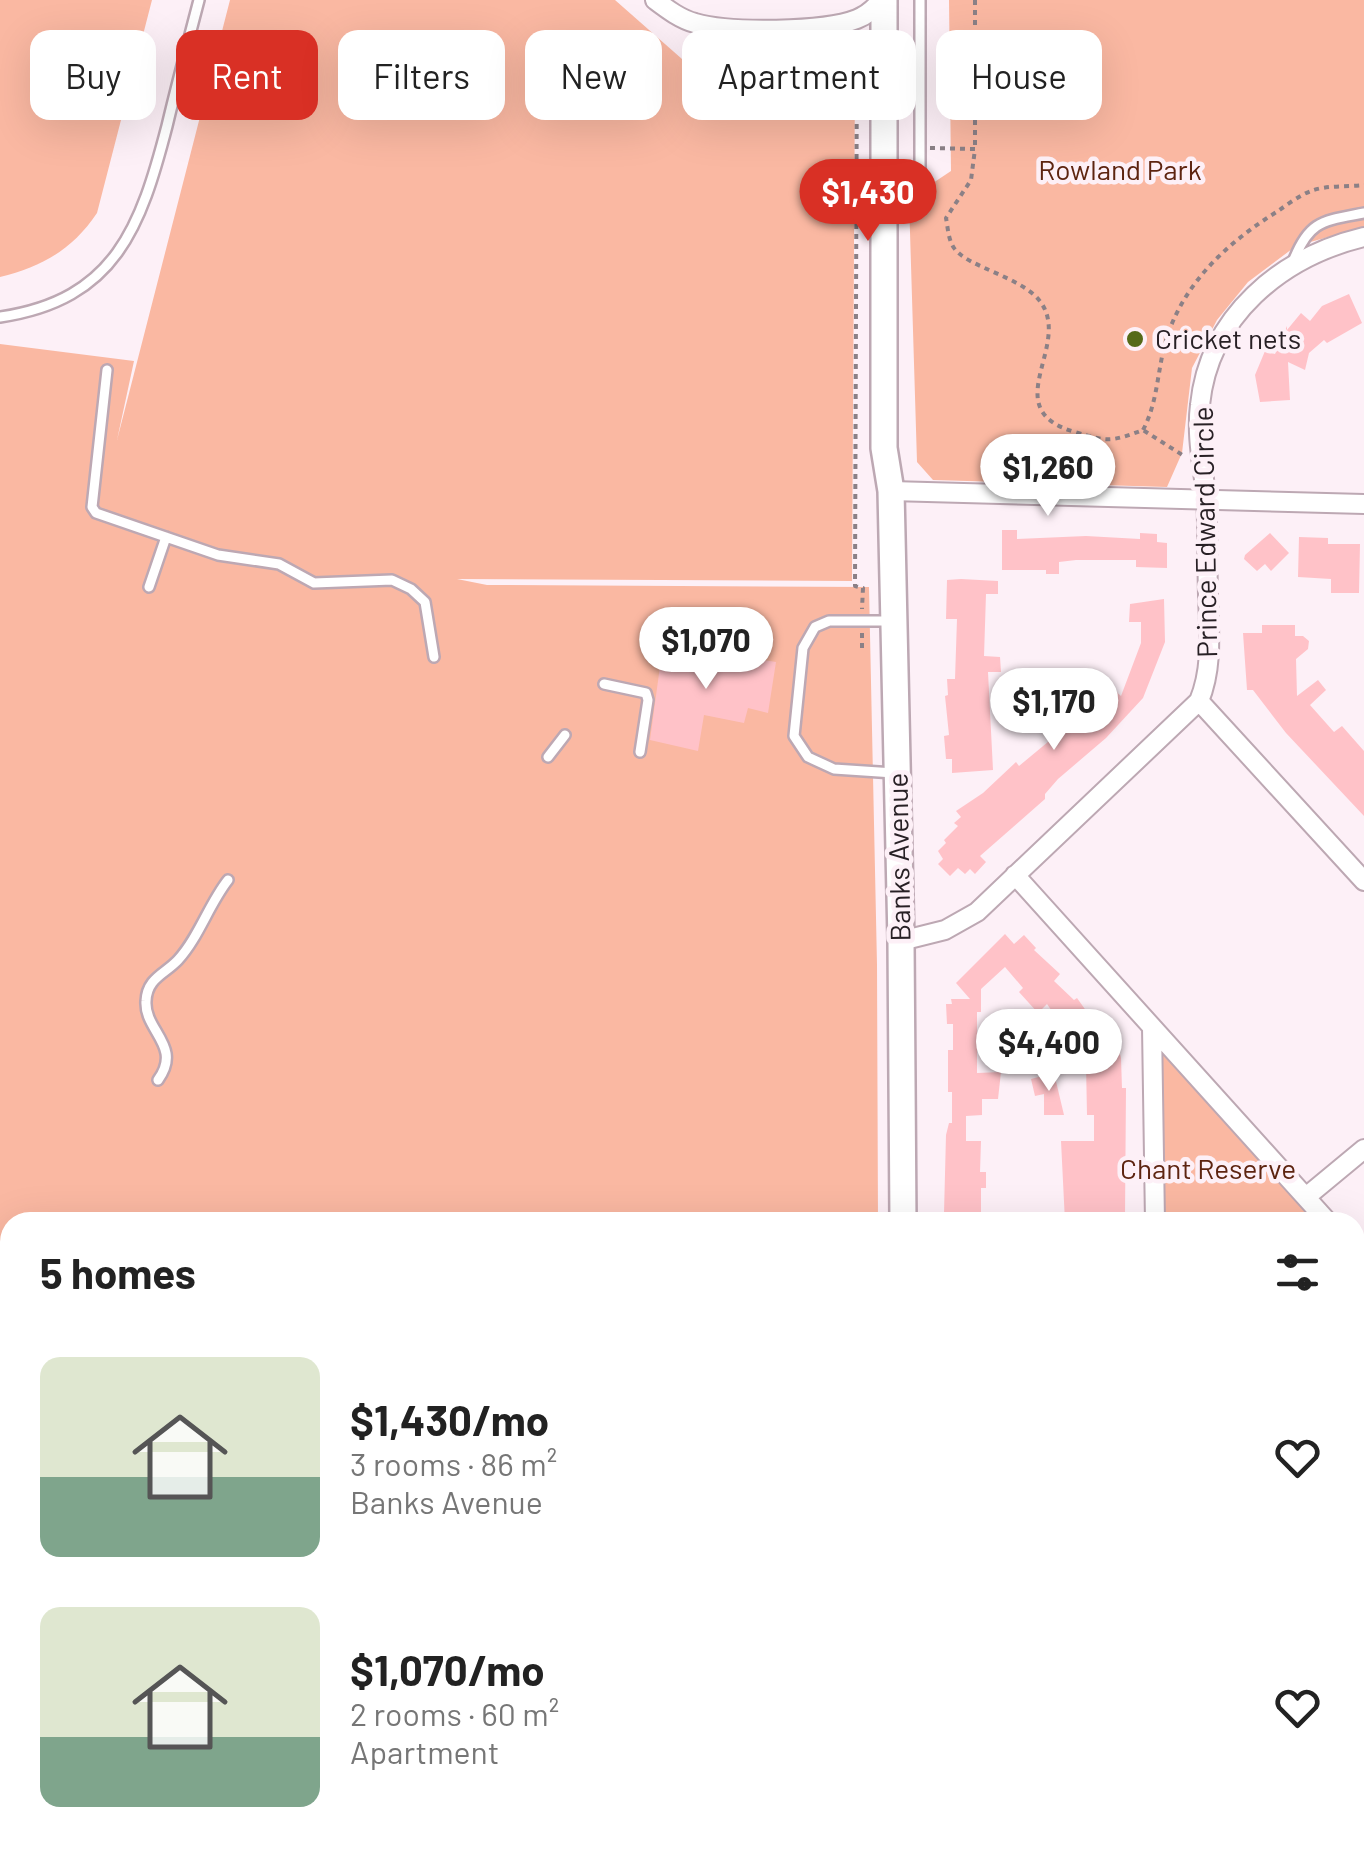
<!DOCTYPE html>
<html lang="en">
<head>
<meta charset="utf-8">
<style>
  :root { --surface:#fff; --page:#f2f2f2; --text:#222; --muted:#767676; --accent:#d93025 }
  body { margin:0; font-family:Barlow,sans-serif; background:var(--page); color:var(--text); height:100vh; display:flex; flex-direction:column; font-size:38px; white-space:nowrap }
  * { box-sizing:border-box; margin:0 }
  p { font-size:32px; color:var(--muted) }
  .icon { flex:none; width:55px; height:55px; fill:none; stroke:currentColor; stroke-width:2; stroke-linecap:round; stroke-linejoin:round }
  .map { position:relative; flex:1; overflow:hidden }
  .panel { position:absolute; left:0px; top:1212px; width:1365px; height:642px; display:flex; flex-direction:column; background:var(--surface); border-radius:30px 30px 0 0; box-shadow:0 10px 40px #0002 }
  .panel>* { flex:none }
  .top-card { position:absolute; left:30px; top:30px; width:1305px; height:90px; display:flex; gap:20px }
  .price { position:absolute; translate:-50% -85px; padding:0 22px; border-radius:35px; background:#fff; color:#222; font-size:32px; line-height:65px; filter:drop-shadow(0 2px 5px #0008) }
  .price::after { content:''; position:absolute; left:50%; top:60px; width:30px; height:22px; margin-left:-15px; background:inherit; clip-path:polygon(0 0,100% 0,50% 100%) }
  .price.active { background:var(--accent); color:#fff }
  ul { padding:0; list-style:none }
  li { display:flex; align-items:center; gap:30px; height:250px; padding:0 40px }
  li span { display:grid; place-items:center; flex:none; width:280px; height:200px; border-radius:20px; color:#555 }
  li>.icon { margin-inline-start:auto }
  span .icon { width:120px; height:120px; fill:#fffc; stroke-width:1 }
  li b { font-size:42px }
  h2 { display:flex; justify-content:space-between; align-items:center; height:120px; padding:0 40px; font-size:42px }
  .chip { padding:0 35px; border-radius:20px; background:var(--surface); box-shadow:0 10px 40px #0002; font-size:35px; line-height:90px }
  .chip.active { background:var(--accent); color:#fff }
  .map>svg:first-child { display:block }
  .green { fill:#fab8a2 }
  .building { fill:#ffc2c8 }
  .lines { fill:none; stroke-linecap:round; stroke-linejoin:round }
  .lane-casing { stroke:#bda8b3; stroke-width:14 }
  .street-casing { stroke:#bda8b3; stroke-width:22 }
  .secondary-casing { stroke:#bda8b3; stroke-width:30 }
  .path { stroke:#8b8086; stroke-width:4; stroke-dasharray:5 5; stroke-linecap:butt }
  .lane { stroke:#fff; stroke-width:9 }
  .street { stroke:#fff; stroke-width:18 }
  .secondary { stroke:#fff; stroke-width:25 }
  .poi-dot { fill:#556a18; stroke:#fdf0f7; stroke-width:4 }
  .labels { text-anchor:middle; stroke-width:9; stroke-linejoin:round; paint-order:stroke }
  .park-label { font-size:28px; fill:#5d2410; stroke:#fdf0f7 }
  .poi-label { font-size:28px; fill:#282025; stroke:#fdf0f7; text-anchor:start }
  .street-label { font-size:28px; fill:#282025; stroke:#fdf0f7 }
</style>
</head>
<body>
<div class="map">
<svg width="1364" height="1854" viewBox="0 0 1364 1854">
  <rect width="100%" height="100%" fill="#fdf0f7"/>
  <!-- green -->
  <path class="green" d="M 0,0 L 152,0 L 97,213 C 73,249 42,267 0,277 Z
    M 230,0 L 615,0 L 682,59 L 846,57 L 855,77 L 852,581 L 457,579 L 487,585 L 869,587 L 877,965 L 878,1222 L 10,1222 L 10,1845 L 876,1845 L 876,1854 L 0,1854 L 0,344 L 134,361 L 117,440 Z
    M 949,0 L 1364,0 L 1364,227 L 1296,246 L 1248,282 L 1217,320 L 1192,368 L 1182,453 L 1167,487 L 933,480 L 917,462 L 909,199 L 951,171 Z
    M 1152,1027 L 1328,1222 L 1155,1222 Z
    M 1355,1598 L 1364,1598 L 1364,1854 L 1032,1854 L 1032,1845 L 1355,1845 Z"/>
  <!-- building -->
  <path class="building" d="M 1349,294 L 1362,323 L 1327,343 L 1324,340 L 1309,353 L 1305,370 L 1288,362 L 1290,400 L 1260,402 L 1255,375 L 1265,351 L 1275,354 L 1287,326 L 1287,330 L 1301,313 L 1310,321 L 1322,306 Z
    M 1002,530 L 1017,530 L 1017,539 L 1086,536 L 1140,539 L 1140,533 L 1157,534 L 1157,542 L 1167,543 L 1167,568 L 1136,567 L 1136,560 L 1076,560 L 1059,562 L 1059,574 L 1046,574 L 1046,570 L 1002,570 Z
    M 1270,533 L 1289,553 L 1271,571 L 1265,564 L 1257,571 L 1244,559 L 1245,555 Z
    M 1299,537 L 1328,538 L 1328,544 L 1360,544 L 1359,593 L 1331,593 L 1331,579 L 1298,577 Z
    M 961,579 L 998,581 L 998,594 L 986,594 L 984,656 L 1000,657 L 1001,672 L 988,672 L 993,770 L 952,773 L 952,759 L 946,759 L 944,736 L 949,735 L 945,696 L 948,695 L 947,679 L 955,679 L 957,619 L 946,619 L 947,580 Z
    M 1164,599 L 1165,642 L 1143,698 L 1106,738 L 1058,779 L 1045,794 L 1045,799 L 980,856 L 986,862 L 975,874 L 970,869 L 965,874 L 958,868 L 950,876 L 938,864 L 943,859 L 938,851 L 946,843 L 944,840 L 958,826 L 954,823 L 961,817 L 956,811 L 983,793 L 1016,762 L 1019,766 L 1060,732 L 1052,723 L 1070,707 L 1064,700 L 1073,692 L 1081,698 L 1097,684 L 1104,692 L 1111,687 L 1121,696 L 1141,643 L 1141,622 L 1129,622 L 1130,604 Z
    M 1262,625 L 1295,625 L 1295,636 L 1303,636 L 1309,641 L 1308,649 L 1296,659 L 1297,696 L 1318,680 L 1326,690 L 1310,705 L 1334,732 L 1342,726 L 1364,751 L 1364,816 L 1286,733 L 1253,690 L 1247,690 L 1243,633 L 1262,633 Z
    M 663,644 L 776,662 L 768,713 L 748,708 L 744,723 L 704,715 L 698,751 L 650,740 Z
    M 1005,934 L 1014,944 L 1024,935 L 1036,948 L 1034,950 L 1060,974 L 1054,981 L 1074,1000 L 1077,998 L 1102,1033 L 1114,1030 L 1121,1058 L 1122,1088 L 1126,1088 L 1125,1216 L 1120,1216 L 1120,1222 L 1065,1222 L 1061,1141 L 1094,1141 L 1094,1115 L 1087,1115 L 1086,1064 L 1068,1069 L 1062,1048 L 1075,1045 L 1047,1004 L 1038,1013 L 1019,992 L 1023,988 L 1005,967 L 981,989 L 981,1012 L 977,1012 L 977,1073 L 1001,1072 L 998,1099 L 982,1099 L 982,1115 L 966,1116 L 966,1141 L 981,1141 L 980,1172 L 986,1172 L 986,1188 L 981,1188 L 981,1222 L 947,1222 L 947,1214 L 944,1213 L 946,1135 L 949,1123 L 952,1123 L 952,1092 L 948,1092 L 948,1050 L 953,1050 L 953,1024 L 947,1024 L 946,1004 L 952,1004 L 951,999 L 970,999 L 956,983 Z
    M 1054,1073 L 1064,1115 L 1044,1115 L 1044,1094 L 1035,1096 L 1031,1079 Z"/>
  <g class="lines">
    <!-- lane casing -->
    <g class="lane-casing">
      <path id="lane" d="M 896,197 L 920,173 L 920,0
        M 1293,262 C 1309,220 1323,221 1364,213
        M 0,317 C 116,300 141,226 167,126 C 177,84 188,42 199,0
        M 107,370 L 92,507 L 96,513 L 218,555 L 279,564 L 314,583 L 392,580 L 411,589 L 425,602 L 434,657
        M 149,587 L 166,537
        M 892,621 L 829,621 L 815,627 L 803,648 L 794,736 L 808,757 L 834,769 L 894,773
        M 604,684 L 646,693 L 648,700 L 640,752
        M 548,757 L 565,735
        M 158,1080 C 183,1046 144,1031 146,1001 C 147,978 165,974 178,960 C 199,937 209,904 228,880"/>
    </g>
    <!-- street casing -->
    <g class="street-casing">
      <path id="street" d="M 655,0 C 667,9 680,19 695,23 C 729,33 824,32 857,19 C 867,15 875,8 881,0
        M 891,491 L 1364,504
        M 1199,701 L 1364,881
        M 1015,875 L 1328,1222
        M 901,941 L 945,930 L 977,912 L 1199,701 C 1213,668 1209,631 1208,595 C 1207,562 1208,529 1206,496 C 1203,466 1196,436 1200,405 C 1209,316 1281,257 1364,237
        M 1152,1027 L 1155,1222
        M 1306,1197 L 1364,1149
        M 1355,1252 L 1364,1262
        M 1355,1350 L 1364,1350
        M 1355,1584 L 1364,1584"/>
    </g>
    <!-- secondary casing -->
    <g class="secondary-casing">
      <path id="secondary" d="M 884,0 L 884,448 L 891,491 L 901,941 L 903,1222
        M 900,1854 L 900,1845"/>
    </g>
    <!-- path -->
    <path class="path" d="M 975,0 L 975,149
      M 857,34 L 855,586 L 863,588 L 862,609
      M 930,148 L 975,149 L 971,180 L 946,218 C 948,228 948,239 954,248 C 967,267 1019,276 1039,300 C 1075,344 994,409 1075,432 C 1107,442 1111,442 1143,430 L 1184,456
      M 1143,430 C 1159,400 1157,366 1168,334 C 1187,279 1230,241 1278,211 C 1288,204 1300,195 1311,191 C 1326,185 1348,187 1364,185
      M 862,633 L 862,649
      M 1355,1605 L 1364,1605
      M 1041,1845 L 1041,1854
      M 48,1854 L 55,1845"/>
    <!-- lane -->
    <use href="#lane" class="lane"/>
    <!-- street -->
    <use href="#street" class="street"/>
    <!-- secondary -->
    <use href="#secondary" class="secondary"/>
  </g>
  <!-- markers -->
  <circle class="poi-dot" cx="1135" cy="339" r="10"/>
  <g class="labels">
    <!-- park labels -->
    <g class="park-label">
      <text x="1120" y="180">Rowland Park</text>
      <text x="1208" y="1179">Chant Reserve</text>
    </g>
    <!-- poi labels -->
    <g class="poi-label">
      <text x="1155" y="349">Cricket nets</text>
    </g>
    <!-- street labels -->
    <g class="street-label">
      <text transform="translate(1205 532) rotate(-91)" y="10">Prince Edward Circle</text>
      <text transform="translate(899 857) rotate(-91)" y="10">Banks Avenue</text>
    </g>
  </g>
</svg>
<b class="price active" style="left:868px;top:244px">$1,430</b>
<b class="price" style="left:1048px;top:519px">$1,260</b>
<b class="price" style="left:706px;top:692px">$1,070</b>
<b class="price" style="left:1054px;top:753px">$1,170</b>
<b class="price" style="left:1049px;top:1094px">$4,400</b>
<div class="top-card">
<a class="chip">Buy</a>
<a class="chip active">Rent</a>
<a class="chip">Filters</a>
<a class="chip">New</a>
<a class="chip">Apartment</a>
<a class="chip">House</a>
</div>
<section class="panel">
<h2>5 homes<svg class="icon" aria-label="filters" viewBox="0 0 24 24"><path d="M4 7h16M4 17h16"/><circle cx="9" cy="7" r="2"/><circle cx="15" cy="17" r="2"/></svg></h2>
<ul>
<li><span style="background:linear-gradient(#dfe7d0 60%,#7fa58c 0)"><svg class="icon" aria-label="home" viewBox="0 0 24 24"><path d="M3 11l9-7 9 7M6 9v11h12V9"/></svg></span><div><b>$1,430/mo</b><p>3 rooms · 86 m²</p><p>Banks Avenue</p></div><svg class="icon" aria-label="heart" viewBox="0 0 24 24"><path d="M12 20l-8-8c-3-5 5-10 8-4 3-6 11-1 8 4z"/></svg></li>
<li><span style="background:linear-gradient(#dfe7d0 65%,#7fa58c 0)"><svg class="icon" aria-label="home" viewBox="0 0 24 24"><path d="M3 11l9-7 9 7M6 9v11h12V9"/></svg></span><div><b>$1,070/mo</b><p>2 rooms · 60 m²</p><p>Apartment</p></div><svg class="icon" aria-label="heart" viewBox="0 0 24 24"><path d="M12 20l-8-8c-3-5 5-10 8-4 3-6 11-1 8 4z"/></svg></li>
</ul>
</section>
</div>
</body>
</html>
